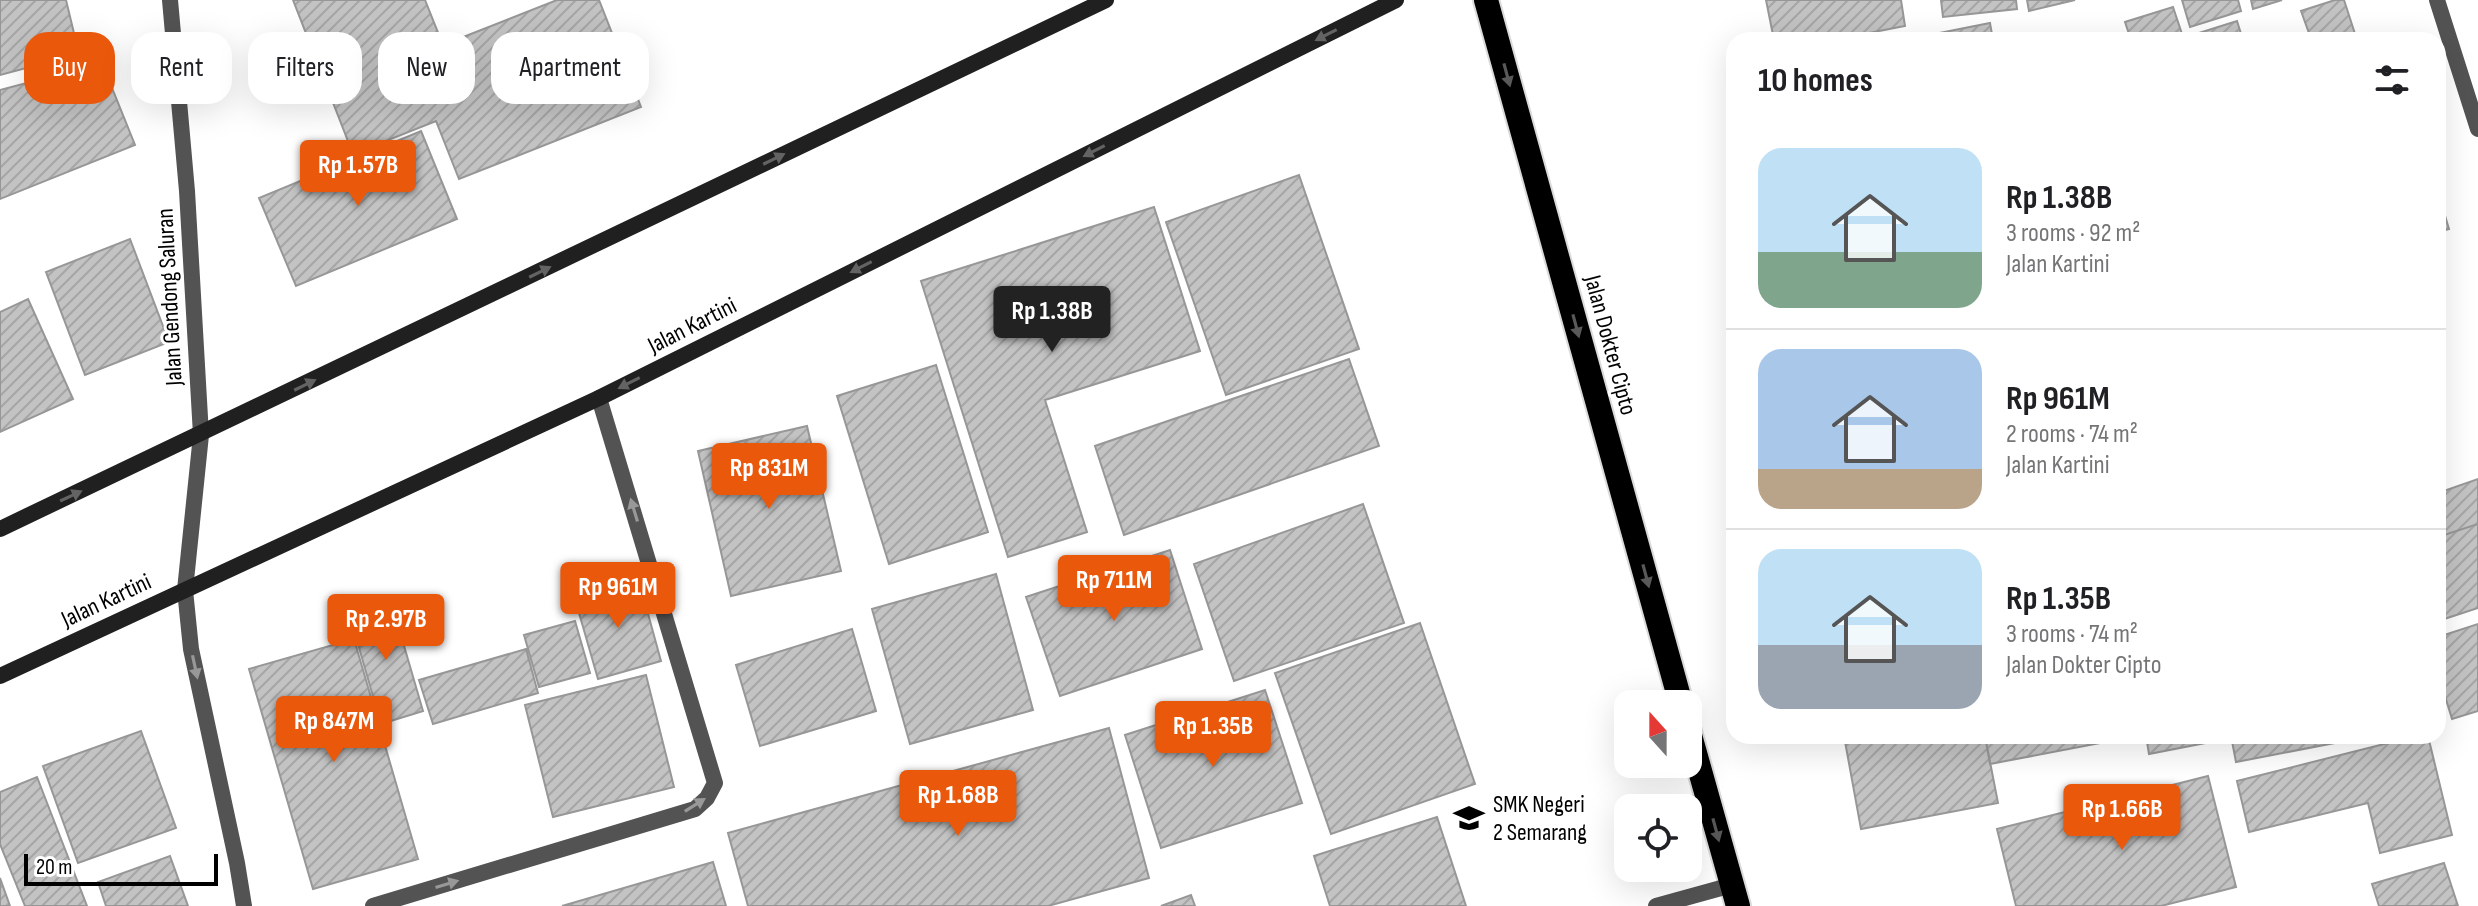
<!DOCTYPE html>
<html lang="en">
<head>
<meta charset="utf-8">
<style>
  :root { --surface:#fff; --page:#f2f2f2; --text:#202124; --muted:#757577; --line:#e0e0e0; --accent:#ea580c }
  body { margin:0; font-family:"Sofia Sans Condensed",sans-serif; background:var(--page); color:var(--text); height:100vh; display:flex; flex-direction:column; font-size:30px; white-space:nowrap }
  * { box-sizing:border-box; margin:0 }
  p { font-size:26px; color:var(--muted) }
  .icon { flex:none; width:44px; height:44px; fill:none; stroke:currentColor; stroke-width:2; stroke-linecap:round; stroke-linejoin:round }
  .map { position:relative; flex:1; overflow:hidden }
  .side { position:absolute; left:1726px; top:32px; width:720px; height:712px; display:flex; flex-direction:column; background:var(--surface); border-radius:24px; box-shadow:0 8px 32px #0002 }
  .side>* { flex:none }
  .hud { position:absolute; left:24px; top:32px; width:760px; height:72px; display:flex; gap:16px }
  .needle { width:52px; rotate:339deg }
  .buttons { position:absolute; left:1614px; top:690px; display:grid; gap:16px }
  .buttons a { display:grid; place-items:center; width:88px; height:88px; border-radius:16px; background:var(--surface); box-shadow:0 8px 32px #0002; font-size:40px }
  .scale { position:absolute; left:24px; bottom:20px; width:194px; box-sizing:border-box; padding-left:8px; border:4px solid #000; border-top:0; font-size:22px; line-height:28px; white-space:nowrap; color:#000; -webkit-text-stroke:6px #fff; paint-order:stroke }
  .price { position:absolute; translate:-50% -68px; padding:0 18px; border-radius:8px; background:var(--accent); color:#fff; font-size:26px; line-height:52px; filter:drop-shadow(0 2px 4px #0008) }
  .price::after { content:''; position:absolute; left:50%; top:48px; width:24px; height:18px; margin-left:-12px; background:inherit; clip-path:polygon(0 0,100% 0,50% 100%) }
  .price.selected { background:#222; color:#fff }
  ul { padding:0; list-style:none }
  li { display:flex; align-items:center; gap:24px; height:200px; padding:0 32px }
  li+li { border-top:2px solid var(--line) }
  li span { display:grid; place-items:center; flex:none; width:224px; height:160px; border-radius:24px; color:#555 }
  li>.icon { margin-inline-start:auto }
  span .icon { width:96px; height:96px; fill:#fffc; stroke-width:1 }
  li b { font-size:34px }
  h2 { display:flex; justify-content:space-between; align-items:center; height:96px; padding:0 32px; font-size:34px }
  .pill { padding:0 28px; border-radius:24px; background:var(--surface); box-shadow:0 8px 32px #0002; font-size:28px; line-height:72px }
  .pill.selected { background:var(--accent); color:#fff }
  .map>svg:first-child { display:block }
  .building { fill:url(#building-hatch); stroke:#979797; stroke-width:2 }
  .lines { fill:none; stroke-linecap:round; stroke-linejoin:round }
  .highway-casing { stroke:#dbdbdb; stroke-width:28 }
  .lane { stroke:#535353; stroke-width:16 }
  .street { stroke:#535353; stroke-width:16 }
  .secondary { stroke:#202020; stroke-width:16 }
  .highway { stroke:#000; stroke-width:24 }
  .oneway { fill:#636363 }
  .oneway2 { fill:#595959 }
  .oneway3 { fill:#989898 }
  .labels { text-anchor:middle; stroke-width:6; stroke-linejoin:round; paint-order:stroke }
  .street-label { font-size:24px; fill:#000; stroke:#fff }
  .poi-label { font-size:24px; fill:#000; stroke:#fff; text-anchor:start }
</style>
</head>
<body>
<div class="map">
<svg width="2478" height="906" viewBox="0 0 2478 906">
  <defs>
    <pattern id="building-hatch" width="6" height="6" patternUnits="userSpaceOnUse" patternTransform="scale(2)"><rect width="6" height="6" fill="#c3c3c3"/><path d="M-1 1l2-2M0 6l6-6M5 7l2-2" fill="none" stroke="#a6a6a6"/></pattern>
  </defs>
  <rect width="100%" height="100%" fill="#fff"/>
  <!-- building -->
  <path class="building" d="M 0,0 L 66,0 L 79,54 L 0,75 Z
    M 293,0 L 425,0 L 443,45 L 557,0 L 599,0 L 641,107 L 459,179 L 436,121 L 353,154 Z
    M 1766,0 L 1901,0 L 1905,26 L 1833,40 L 1774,40 Z
    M 1941,0 L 2016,0 L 2017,9 L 1943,17 Z
    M 2027,0 L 2075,0 L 2029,11 Z
    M 2182,0 L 2238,0 L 2241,11 L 2190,27 Z
    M 2251,0 L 2282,0 L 2253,9 Z
    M 2335,0 L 2344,0 L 2357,40 L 2299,40 L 2310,36 L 2301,11 Z
    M 2173,7 L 2184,40 L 2131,40 L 2125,22 Z
    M 2237,21 L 2243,40 L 2198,40 L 2196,34 Z
    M 1990,23 L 1993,40 L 1909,40 L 1909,39 Z
    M 102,63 L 135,145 L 0,199 L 0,90 Z
    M 421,131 L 457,219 L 296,286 L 259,198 Z
    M 1299,175 L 1359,349 L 1226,395 L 1166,222 Z
    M 2438,192 L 2449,229 L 2438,232 Z
    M 1154,207 L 1200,351 L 1045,400 L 1087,532 L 1008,557 L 921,281 Z
    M 130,239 L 169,342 L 85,375 L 46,272 Z
    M 28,299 L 73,399 L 0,432 L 0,312 Z
    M 1349,359 L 1379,446 L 1124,535 L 1095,446 Z
    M 936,365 L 988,532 L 889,564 L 837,396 Z
    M 807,426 L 841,571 L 731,596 L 698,451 Z
    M 2478,479 L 2478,524 L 2438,537 L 2438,493 Z
    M 1363,504 L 1404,623 L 1234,681 L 1194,564 Z
    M 2478,524 L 2478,608 L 2438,621 L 2438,537 Z
    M 1170,550 L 1202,649 L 1060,696 L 1026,597 Z
    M 996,574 L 1033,710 L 910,744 L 872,609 Z
    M 639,581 L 661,661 L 598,679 L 575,599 Z
    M 391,601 L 423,711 L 381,724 L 349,613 Z
    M 575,621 L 590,673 L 539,687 L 524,635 Z
    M 1420,623 L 1475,784 L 1331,834 L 1275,673 Z
    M 2478,624 L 2478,711 L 2452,719 L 2438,673 L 2438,637 Z
    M 852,629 L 876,711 L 760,746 L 736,665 Z
    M 354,639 L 418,859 L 313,889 L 249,669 Z
    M 526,649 L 538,693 L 433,724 L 419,680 Z
    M 646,675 L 674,787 L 553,817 L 525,705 Z
    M 1265,690 L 1302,803 L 1161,848 L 1125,735 Z
    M 1109,728 L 1149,878 L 1048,906 L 748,906 L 728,833 Z
    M 141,731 L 176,828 L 78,863 L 43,766 Z
    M 1844,736 L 1985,736 L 1998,803 L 1861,829 Z
    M 1985,736 L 2132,736 L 2132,737 L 1990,764 Z
    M 2146,736 L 2215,736 L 2216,741 L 2149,754 Z
    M 2231,736 L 2371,736 L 2236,762 Z
    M 2416,736 L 2428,736 L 2452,835 L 2380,853 L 2368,803 L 2249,832 L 2237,781 Z
    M 2208,776 L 2236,887 L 2161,906 L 2016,906 L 1997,829 Z
    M 37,777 L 87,906 L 25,906 L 0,844 L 0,792 Z
    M 1437,817 L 1466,906 L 1330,906 L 1314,856 Z
    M 170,856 L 188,906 L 106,906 L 98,882 Z
    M 713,862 L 726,906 L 562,906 Z
    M 2444,863 L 2458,906 L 2379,906 L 2372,884 Z
    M 0,878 L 10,906 L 0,906 Z
    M 1191,895 L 1195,906 L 1161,906 Z"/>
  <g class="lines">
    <!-- highway casing -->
    <g class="highway-casing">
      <path id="highway" d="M 1486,0 L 1681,704
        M 1688,728 L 1738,906"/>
    </g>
    <!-- lane -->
    <path class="lane" d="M 185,590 L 191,649 L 237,863 L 244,906
      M 373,906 L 695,809 L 707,798 L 715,783 L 599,398
      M 1656,906 L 1732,885"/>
    <!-- street -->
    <path class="street" d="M 170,0 L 187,191 L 201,435 L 185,590
      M 2437,0 L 2478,129"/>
    <!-- secondary -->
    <path class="secondary" d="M 0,529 L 1106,0
      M 0,676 L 599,398 L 1396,0"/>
    <!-- highway -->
    <use href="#highway" class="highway"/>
  </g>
  <!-- one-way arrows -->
  <defs><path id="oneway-solid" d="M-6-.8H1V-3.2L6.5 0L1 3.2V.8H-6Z" transform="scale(2)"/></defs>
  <g class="oneway">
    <use href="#oneway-solid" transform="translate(1326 35) rotate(153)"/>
    <use href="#oneway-solid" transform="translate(1094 151) rotate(153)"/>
    <use href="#oneway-solid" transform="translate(774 159) rotate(-26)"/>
    <use href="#oneway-solid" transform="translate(861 267) rotate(153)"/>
    <use href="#oneway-solid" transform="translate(540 272) rotate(-26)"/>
    <use href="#oneway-solid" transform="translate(629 383) rotate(153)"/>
    <use href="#oneway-solid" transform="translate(305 385) rotate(-26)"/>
    <use href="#oneway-solid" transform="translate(71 496) rotate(-25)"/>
  </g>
  <g class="oneway2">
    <use href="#oneway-solid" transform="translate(1507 75) rotate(75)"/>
    <use href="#oneway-solid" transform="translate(1576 326) rotate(75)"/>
    <use href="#oneway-solid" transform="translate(1646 576) rotate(75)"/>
    <use href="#oneway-solid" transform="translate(1716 830) rotate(75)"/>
  </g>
  <g class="oneway3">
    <use href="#oneway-solid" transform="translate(634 510) rotate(-107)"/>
    <use href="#oneway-solid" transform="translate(195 667) rotate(78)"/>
    <use href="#oneway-solid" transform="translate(695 805) rotate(-32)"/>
    <use href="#oneway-solid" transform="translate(447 884) rotate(-17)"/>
  </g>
  <!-- icons -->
  <defs>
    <g id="school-bare" transform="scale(2.4)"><path d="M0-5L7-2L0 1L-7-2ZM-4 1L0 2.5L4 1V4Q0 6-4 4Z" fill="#000" stroke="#fff" stroke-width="2.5" paint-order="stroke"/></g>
  </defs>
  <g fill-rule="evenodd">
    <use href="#school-bare" x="1469" y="818"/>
  </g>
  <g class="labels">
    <!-- street labels -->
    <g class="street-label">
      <text transform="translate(169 297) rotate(-93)" y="8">Jalan Gendong Saluran</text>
      <text transform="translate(692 325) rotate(-27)" y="8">Jalan Kartini</text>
      <text transform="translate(1611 345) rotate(75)" y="8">Jalan Dokter Cipto</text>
      <text transform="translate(106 600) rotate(-25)" y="8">Jalan Kartini</text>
    </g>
    <!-- poi labels -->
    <g class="poi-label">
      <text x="1493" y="812">SMK Negeri<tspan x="1493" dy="28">2 Semarang</tspan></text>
    </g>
  </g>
</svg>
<div class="buttons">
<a><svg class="needle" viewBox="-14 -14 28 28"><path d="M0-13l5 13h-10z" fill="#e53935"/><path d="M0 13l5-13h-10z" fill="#757577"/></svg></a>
<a><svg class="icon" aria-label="locate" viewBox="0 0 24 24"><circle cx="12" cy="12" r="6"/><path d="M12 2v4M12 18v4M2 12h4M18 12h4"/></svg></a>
</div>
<div class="scale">20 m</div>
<b class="price" style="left:358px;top:208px">Rp 1.57B</b>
<b class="price selected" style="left:1052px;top:354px">Rp 1.38B</b>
<b class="price" style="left:769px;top:511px">Rp 831M</b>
<b class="price" style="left:1114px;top:623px">Rp 711M</b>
<b class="price" style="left:618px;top:630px">Rp 961M</b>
<b class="price" style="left:386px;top:662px">Rp 2.97B</b>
<b class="price" style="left:334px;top:764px">Rp 847M</b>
<b class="price" style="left:1213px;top:769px">Rp 1.35B</b>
<b class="price" style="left:958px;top:838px">Rp 1.68B</b>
<b class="price" style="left:2122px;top:852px">Rp 1.66B</b>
<div class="hud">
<a class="pill selected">Buy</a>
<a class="pill">Rent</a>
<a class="pill">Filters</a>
<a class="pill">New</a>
<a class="pill">Apartment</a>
</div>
<section class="side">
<h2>10 homes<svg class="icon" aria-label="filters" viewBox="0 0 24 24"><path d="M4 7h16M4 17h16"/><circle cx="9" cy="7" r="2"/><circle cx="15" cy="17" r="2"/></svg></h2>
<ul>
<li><span style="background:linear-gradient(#bfe0f5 65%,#7fa58c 0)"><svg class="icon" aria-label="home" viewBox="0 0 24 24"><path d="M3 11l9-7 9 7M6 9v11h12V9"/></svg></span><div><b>Rp 1.38B</b><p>3 rooms · 92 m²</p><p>Jalan Kartini</p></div></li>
<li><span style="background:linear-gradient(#a9c7e8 75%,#b9a48a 0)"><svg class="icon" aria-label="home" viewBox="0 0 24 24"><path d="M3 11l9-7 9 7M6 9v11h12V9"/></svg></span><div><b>Rp 961M</b><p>2 rooms · 74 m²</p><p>Jalan Kartini</p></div></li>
<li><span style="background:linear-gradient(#bfe0f5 60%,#9aa5b1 0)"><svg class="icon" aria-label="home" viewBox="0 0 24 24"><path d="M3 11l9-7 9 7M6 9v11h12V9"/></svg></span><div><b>Rp 1.35B</b><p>3 rooms · 74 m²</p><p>Jalan Dokter Cipto</p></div></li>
</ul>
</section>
</div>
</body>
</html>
